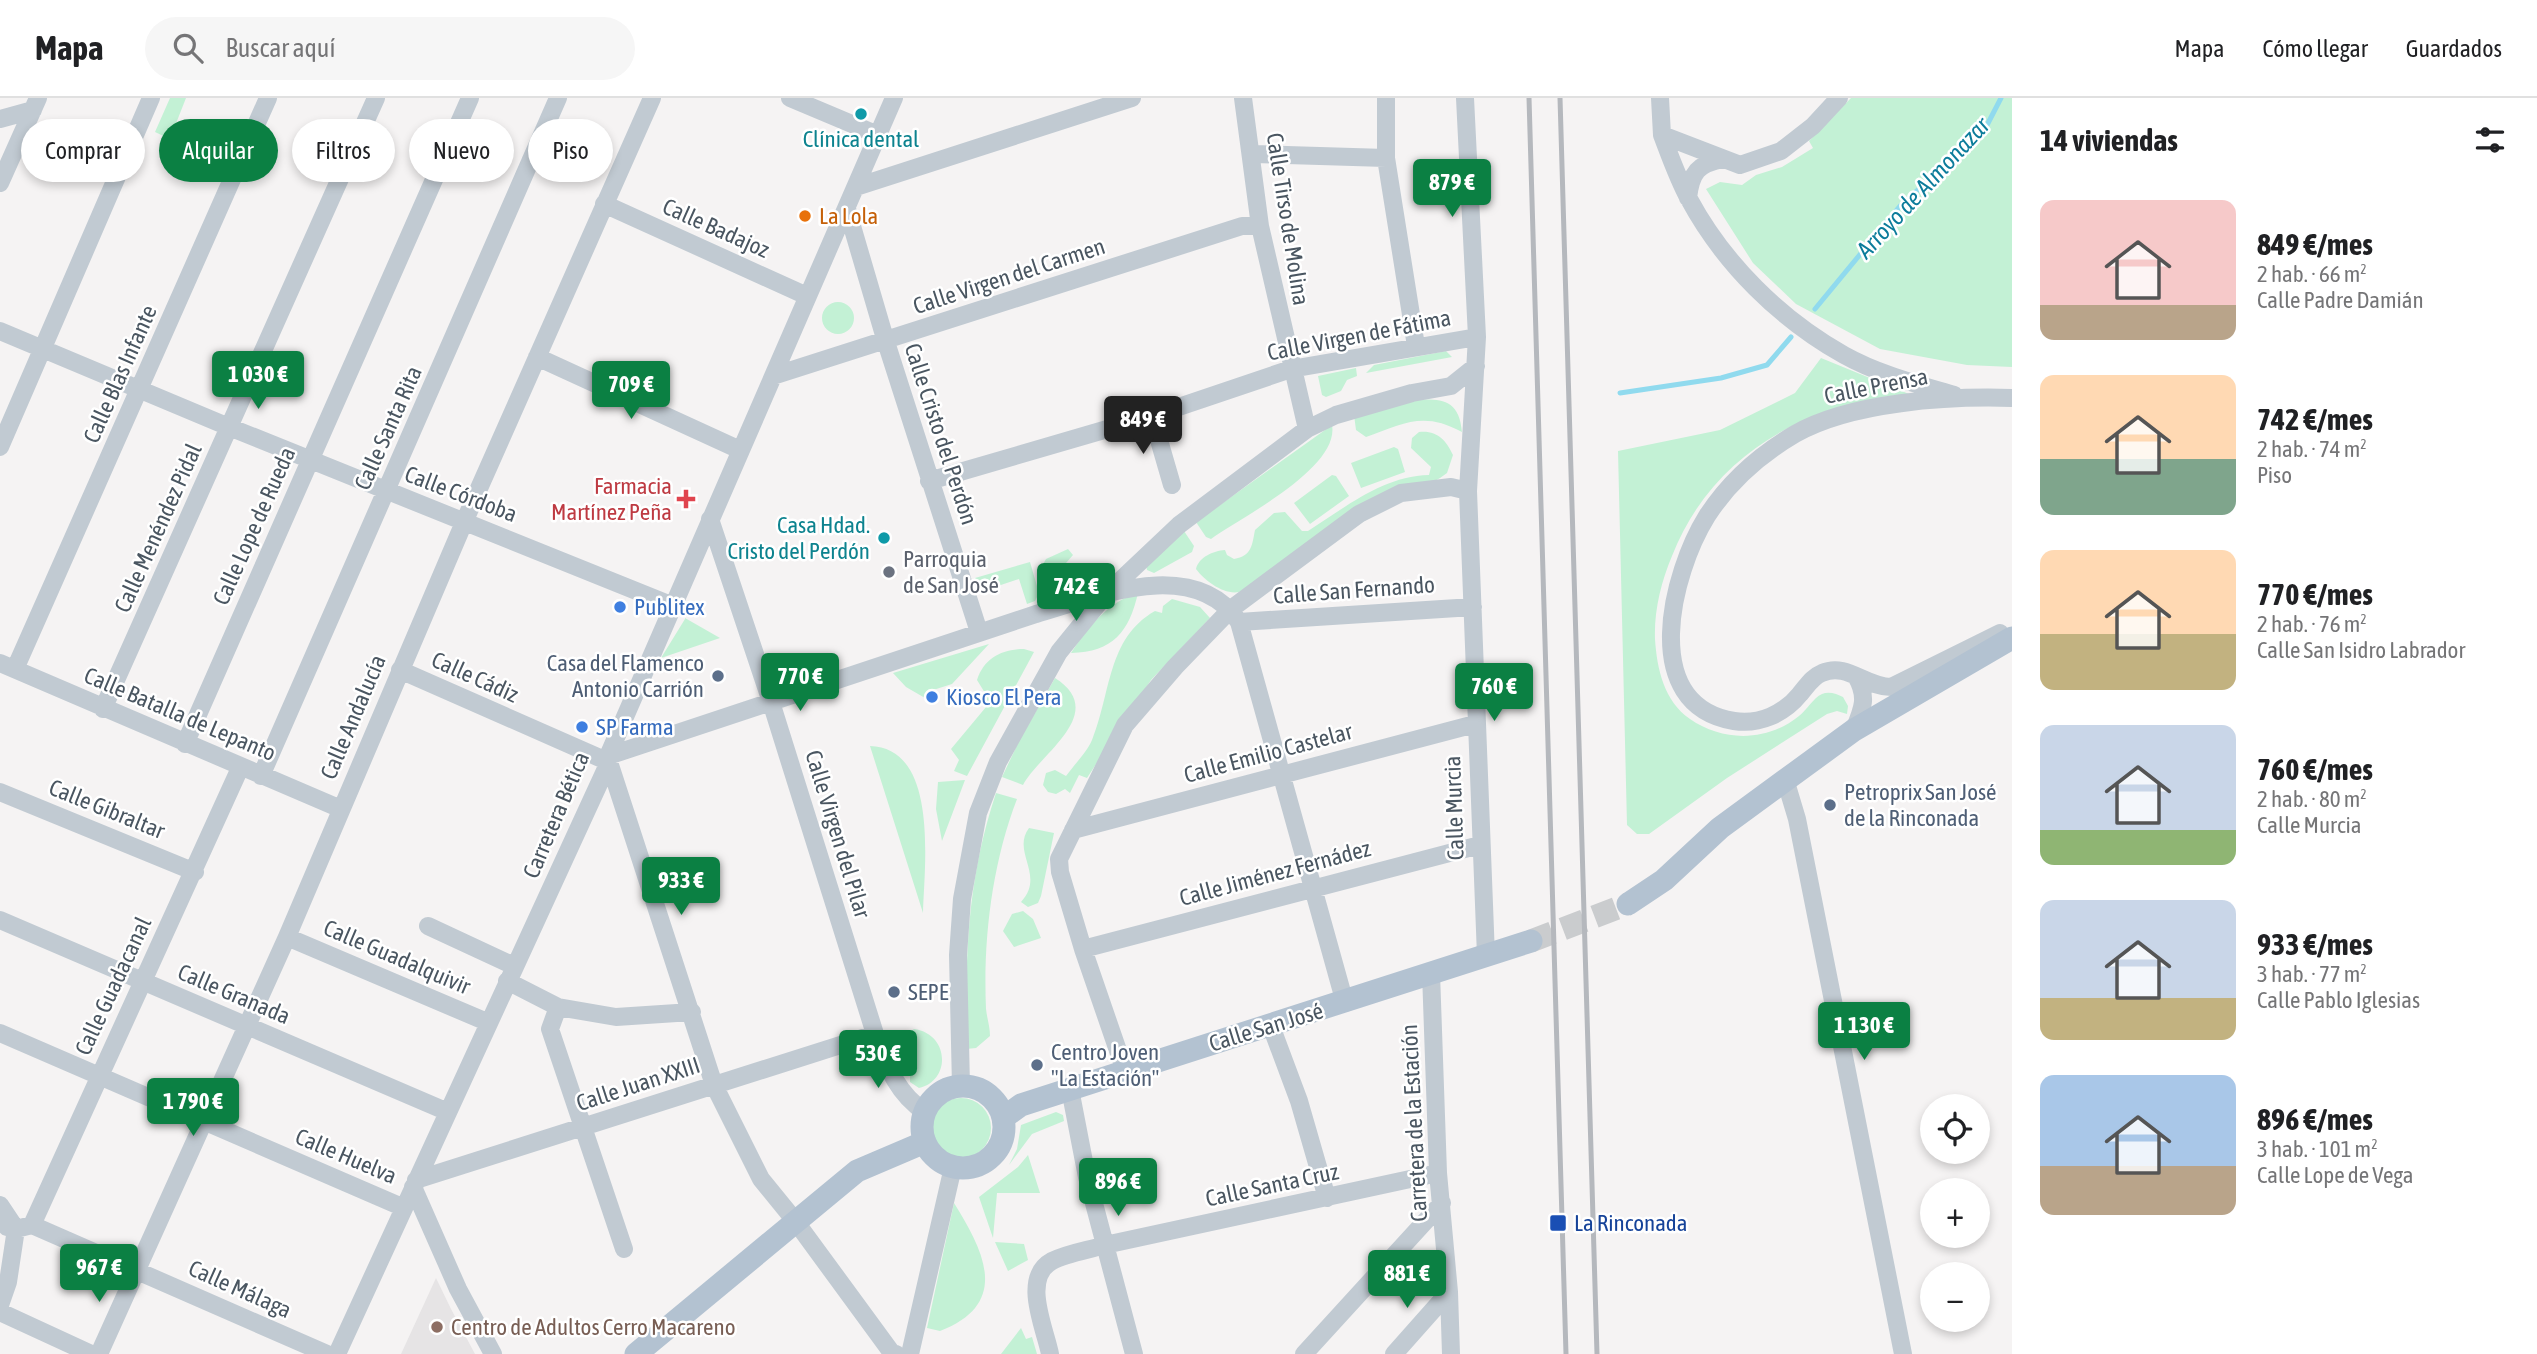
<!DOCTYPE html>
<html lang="es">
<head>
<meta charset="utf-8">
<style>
  :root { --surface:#fff; --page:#f6f6f6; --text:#202124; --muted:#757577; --line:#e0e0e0; --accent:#0b8043 }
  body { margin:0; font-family:"Asap Condensed",sans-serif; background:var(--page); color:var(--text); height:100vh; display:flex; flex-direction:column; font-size:26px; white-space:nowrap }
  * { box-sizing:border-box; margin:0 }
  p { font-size:23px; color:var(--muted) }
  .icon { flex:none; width:38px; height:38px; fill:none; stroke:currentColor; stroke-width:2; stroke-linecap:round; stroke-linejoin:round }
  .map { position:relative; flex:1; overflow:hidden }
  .side { display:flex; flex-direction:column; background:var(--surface); width:525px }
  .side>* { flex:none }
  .banner { position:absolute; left:21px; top:21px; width:665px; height:63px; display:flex; gap:14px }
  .controls { position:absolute; left:1920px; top:996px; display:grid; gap:14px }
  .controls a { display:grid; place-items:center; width:70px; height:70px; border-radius:50%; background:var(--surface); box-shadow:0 4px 10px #0003; font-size:35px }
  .price { position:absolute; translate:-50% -60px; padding:0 16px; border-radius:7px; background:var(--accent); color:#fff; font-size:23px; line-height:46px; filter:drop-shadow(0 2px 4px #0008) }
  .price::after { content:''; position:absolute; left:50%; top:42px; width:21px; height:16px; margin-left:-10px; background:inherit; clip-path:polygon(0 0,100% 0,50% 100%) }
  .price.current { background:#222; color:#fff }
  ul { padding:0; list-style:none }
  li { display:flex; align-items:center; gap:21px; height:175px; padding:0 28px }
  li span { display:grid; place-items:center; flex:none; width:196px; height:140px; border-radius:14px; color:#555 }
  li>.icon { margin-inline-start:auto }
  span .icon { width:84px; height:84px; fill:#fffc; stroke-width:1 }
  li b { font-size:30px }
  h2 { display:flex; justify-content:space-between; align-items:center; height:84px; padding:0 28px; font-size:30px }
  .pill { padding:0 24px; border-radius:32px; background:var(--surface); box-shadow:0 4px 10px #0003; font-size:24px; line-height:63px }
  .pill.current { background:var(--accent); color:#fff }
  header { display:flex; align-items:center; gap:42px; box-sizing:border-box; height:98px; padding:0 35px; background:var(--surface); border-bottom:2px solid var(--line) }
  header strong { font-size:33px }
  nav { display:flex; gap:38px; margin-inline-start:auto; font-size:24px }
  .search { width:490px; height:63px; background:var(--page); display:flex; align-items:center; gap:18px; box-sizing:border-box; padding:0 24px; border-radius:38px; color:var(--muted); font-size:26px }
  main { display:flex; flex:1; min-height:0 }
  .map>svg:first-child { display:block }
  .education { fill:#e6e4e5 }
  .green { fill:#c3f1d5 }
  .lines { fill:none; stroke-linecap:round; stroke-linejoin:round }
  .stream { stroke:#90daee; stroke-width:5 }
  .major-tunnel { stroke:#caccce; stroke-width:23; stroke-dasharray:23 11; stroke-linecap:butt }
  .minor { stroke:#c1cad2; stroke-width:18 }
  .major { stroke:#b3c2d1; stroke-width:23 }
  .rail { stroke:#b5b8bd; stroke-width:5 }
  .culture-dot { fill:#0f9aa8; stroke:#fff; stroke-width:2.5 }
  .food-dot { fill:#e8710a; stroke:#fff; stroke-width:2.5 }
  .health-dot { fill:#e0444e; stroke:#fff; stroke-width:2.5 }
  .worship-dot { fill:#6b7280; stroke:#fff; stroke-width:2.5 }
  .shop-dot { fill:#3f7fe0; stroke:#fff; stroke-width:2.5 }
  .service-dot { fill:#5c6f8a; stroke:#fff; stroke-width:2.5 }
  .transit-dot { fill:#1a4fb4; stroke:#fff; stroke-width:2.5 }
  .education-dot { fill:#8d6e63; stroke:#fff; stroke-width:2.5 }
  .labels { text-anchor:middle; stroke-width:5; stroke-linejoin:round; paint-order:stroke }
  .culture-label { font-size:23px; fill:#0d838f; stroke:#fff }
  .food-label { font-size:23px; fill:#c56008; stroke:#fff; text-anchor:start }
  .street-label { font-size:23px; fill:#4a5661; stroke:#fff }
  .health-label { font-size:23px; fill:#be3a42; stroke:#fff; text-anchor:end }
  .worship-label { font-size:23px; fill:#5b616d; stroke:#fff; text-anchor:start }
  .shop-label { font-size:23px; fill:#366cbe; stroke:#fff; text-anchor:start }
  .service-label { font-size:23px; fill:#4e5e75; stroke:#fff; text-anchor:start }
  .transit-label { font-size:23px; fill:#164399; stroke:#fff; text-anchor:start }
  .education-label { font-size:23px; fill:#785e54; stroke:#fff; text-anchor:start }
  .water-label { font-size:24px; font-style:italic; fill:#0c7c9b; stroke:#fff }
</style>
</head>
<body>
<header>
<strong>Mapa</strong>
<div class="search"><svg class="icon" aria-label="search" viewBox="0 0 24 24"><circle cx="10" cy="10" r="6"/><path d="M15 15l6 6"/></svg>Buscar aquí</div>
<nav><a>Mapa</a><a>Cómo llegar</a><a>Guardados</a></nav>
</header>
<main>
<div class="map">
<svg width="2012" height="1256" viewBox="0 0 2012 1256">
  <rect width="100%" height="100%" fill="#f5f3f3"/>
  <!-- education -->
  <path class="education" d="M 436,1180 L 451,1211 L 475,1256 L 401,1256 Z"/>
  <!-- green -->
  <path class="green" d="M 170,0 L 186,0 L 175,28 L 212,45 L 221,25 L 238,33 L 223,66 L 155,34 Z
    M 1851,0 L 2012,0 L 2012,269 L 1967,267 L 1880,251 L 1796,206 L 1753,165 L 1706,91 L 1720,84 L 1742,87 L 1756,77 L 1782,69 L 1813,50 L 1809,43 Z
    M822 220a16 16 0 1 1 32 0a16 16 0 1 1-32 0Z
    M 1446,253 L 1452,259 L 1366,275 L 1374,267 Z
    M 1821,260 L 1909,296 C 1805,305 1711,358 1672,458 C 1661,484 1654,513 1655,541 C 1657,571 1664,603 1690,621 C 1723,644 1767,644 1799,618 C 1807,612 1813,600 1822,596 C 1829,593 1837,596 1843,599 L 1848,608 L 1847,616 L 1837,613 L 1827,616 L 1727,680 L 1649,736 L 1637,736 L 1627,727 L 1618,353 L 1720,332 L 1795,295 Z
    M 1356,270 L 1357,278 L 1347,282 L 1341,293 L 1326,299 L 1322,297 L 1318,278 Z
    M 1408,302 C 1438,301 1459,298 1462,334 C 1424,313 1404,325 1366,339 L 1356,332 L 1354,317 Z
    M 1332,327 C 1340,370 1240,420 1211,441 L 1206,439 L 1196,424 Z
    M 1419,334 C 1437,332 1446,342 1453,357 L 1447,375 L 1440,380 L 1239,494 C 1224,497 1205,483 1196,471 C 1199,459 1213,453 1225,452 L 1227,457 L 1234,461 C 1252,458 1252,447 1255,432 L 1274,415 L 1285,414 L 1302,433 L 1308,433 C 1346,409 1383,378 1429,377 L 1431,369 L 1411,350 L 1412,340 Z
    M 1394,349 L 1398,351 L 1405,374 L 1361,390 L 1351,365 Z
    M 1332,377 L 1336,378 L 1349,398 L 1310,426 L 1294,405 Z
    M 1184,433 L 1194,448 L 1192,454 L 1154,475 L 1147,472 L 1146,467 Z
    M 1068,451 L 1073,457 L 1052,481 L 1046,482 L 1038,475 L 1046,461 Z
    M 1030,464 L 1039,495 L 1035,503 L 1027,506 L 1019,481 L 980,494 L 975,480 Z
    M 1138,495 C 1129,534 1113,554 1071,555 C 1087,531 1108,503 1138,495 Z
    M 1172,501 L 1200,509 L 1210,520 L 1151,582 L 1087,680 L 1079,677 L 1070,695 L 1065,691 L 1056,696 L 1048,694 L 1043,687 L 1046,675 L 1055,672 L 1066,678 C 1074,667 1087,654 1092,642 C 1111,596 1107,540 1155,513 L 1162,515 L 1163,508 Z
    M 685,520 L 720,540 L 661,560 L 685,521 Z
    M 989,546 L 952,586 L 930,593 L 925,600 L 906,589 L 893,575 Z
    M 1024,551 L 1034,554 L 967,678 L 954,673 L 959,662 L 951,651 L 986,609 L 985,595 L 977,582 C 984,560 1002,551 1024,551 Z
    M 1055,580 C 1110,615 1039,656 1023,687 L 1002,679 L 1020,641 Z
    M 870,648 C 940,650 924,770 923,815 Z
    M 965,682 L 942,743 L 936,711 L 938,684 Z
    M 996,695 L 1017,701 C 992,766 983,841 986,911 C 987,920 990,929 990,938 L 976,950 L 966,951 C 966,857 966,786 996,695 Z
    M 1029,730 L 1054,735 L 1041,798 L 1038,805 L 1028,809 L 1021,804 C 1046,777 1011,754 1029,730 Z
    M 1023,813 L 1033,821 L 1041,840 L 1014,849 L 1003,833 L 1012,816 Z
    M 914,931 C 950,936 951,983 919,990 L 910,984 L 910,978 L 915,975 L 907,959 L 901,961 L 896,951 L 901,940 Z
    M931 1030a30 30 0 1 1 60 0a30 30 0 1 1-60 0Z
    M 1056,1014 L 1063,1017 L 1064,1023 L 1032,1036 L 1009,1067 L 1017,1051 L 1021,1027 Z
    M 1028,1057 L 1040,1095 L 997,1095 L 993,1140 L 979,1099 L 1018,1069 Z
    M 954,1105 C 983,1152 1012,1205 940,1233 L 927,1230 Z
    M 995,1144 L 1024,1146 L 1028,1162 L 1008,1173 Z
    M 1021,1230 L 1026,1241 L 1032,1239 L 1037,1256 L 1001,1256 Z"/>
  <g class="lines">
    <!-- stream -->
    <path class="stream" d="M 1815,211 L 1900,108 L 1985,31 L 2001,0
      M 1620,295 L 1721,280 L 1767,267 L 1791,239"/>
    <!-- major-tunnel -->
    <path class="major-tunnel" d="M 1531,843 L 1628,806"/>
    <!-- minor -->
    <path class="minor" d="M 790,0 L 878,37
      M 1243,0 L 1260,128 L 1307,331
      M 1386,0 L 1386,60 L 1416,248
      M 1465,0 L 1477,239 L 1468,393 L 1486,858
      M 1660,0 L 1662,37 L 1740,67 L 1781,53 L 1813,28 L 1839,0
      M 0,21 L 33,12
      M 1662,37 C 1670,58 1678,81 1689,101 C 1724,166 1780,221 1844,257 C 1878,276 1917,286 1954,297
      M 1253,56 L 1386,60
      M 0,85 L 38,0
      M 856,89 L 1132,0
      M 1688,100 C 1691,74 1698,66 1723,61
      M 604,106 L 807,198
      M 847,111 L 886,244 L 979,534
      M 0,233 L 229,329 L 671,507
      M 537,259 L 740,352
      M 773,278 L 1242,128 L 1260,128
      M 1152,318 L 1172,387
      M 0,349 L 151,0
      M 929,383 L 1152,318 L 1291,271 L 1477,239
      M 710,421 L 771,604 L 875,936 C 887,967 896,995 925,1014
      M 1239,524 L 1473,509
      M 2000,535 L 1891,589 C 1865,589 1847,564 1822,575 C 1812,579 1807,588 1800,596 C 1784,616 1759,627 1734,623 C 1637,607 1672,474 1707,418 C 1729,384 1761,356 1795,336 C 1851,304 1948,298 2012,300
      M 0,565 L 341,711
      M 15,571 L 268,0
      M 400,572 L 609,664 L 714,987 L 761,1081 L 796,1124 L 892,1255 L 896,1256
      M 103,611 L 376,0
      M 1854,632 C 1863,610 1868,599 1856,578
      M 185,646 L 470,0
      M 608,658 L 1036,516 C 1096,499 1194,457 1239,524 L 1345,905
      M 261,678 L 558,0
      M 1785,681 L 1797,721 L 1903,1256
      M 0,694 L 195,774
      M 1073,732 L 1475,626
      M 0,822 L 448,1014
      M 428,828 L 514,868
      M 287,839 L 487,924
      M 1083,851 L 1480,747
      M 1431,875 L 1438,1075 L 1449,1194 L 1451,1256
      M 507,883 L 558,909 L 616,919 L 692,914
      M 558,909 L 550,931 L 624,1151
      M 1271,928 L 1299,1003 L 1327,1100
      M 0,935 L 402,1109
      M 1125,973 L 1083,851 L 1060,774 L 1059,761 L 1125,627 L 1175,569 L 1231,511 L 1359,416 L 1401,395 L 1451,389 L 1468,393
      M 961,988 L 958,857 L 962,801 L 978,715 L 998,664 L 1059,554 L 1106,496 L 1179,427 L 1307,331 L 1336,317 L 1412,295 L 1451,288 L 1476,268
      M 1070,991 L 1087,1079 L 1134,1256
      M 416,1082 L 875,936
      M 413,1089 L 458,1191 L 493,1256
      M 0,1107 L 16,1131 L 32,1127 L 327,1256
      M 32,1127 L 240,670
      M 0,1207 L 8,1184 L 16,1131 L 7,1129
      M 0,1214 L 91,1256
      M 99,1256 L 287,839 L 465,422 L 652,0
      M 337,1256 L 609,664 L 608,658 L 894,0
      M 910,1256 L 953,1069
      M 1050,1256 C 1045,1230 1021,1180 1052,1163 C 1067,1155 1089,1152 1105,1147 L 1438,1075
      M 1304,1256 L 1442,1105
      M 1394,1256 L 1449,1194"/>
    <!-- major -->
    <path class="major" d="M 1628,806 L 1664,782 L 1720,730 L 1854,632 L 2012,540
      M922 1029a41 41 0 1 1 82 0a41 41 0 1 1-82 0Z
      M 1003,1020 L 1021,1007 L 1531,843
      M 636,1256 L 857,1073 L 925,1044"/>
    <!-- rail -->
    <path class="rail" d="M 1529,0 L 1566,1256
      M 1560,0 L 1597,1256"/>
  </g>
  <!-- markers -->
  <g class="culture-dot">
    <circle cx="861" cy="16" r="7"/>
    <circle cx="884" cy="440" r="7"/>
  </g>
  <circle class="food-dot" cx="805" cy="118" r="7"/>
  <path class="health-dot" d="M682.5 390.5h7v7h7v7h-7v7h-7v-7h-7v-7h7z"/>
  <circle class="worship-dot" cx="889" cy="474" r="7"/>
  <g class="shop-dot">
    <circle cx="620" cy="509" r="7"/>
    <circle cx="932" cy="599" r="7"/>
    <circle cx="582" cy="629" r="7"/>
  </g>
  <g class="service-dot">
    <circle cx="718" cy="578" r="7"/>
    <circle cx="1830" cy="707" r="7"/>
    <circle cx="894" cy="894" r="7"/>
    <circle cx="1037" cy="967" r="7"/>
  </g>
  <rect class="transit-dot" x="1549" y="1116" width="18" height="18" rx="3.5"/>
  <circle class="education-dot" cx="437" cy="1229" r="7"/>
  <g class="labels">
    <!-- culture labels -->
    <g class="culture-label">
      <text x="861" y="49">Clínica dental</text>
      <text x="870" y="435" text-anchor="end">Casa Hdad.<tspan x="870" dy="26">Cristo del Perdón</tspan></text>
    </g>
    <!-- food labels -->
    <g class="food-label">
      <text x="819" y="126">La Lola</text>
    </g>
    <!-- street labels -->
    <g class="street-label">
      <text transform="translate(1288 121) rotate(81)" y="8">Calle Tirso de Molina</text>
      <text transform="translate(716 130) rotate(24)" y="8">Calle Badajoz</text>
      <text transform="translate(1009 178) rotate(-18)" y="8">Calle Virgen del Carmen</text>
      <text transform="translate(1359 237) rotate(-11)" y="8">Calle Virgen de Fátima</text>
      <text transform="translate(120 276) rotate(-66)" y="8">Calle Blas Infante</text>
      <text transform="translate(1876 288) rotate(-11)" y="8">Calle Prensa</text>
      <text transform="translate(388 330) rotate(-66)" y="8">Calle Santa Rita</text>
      <text transform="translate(941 336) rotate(72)" y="8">Calle Cristo del Perdón</text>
      <text transform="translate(461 396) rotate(21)" y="8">Calle Córdoba</text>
      <text transform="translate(254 428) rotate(-66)" y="8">Calle Lope de Rueda</text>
      <text transform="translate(158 430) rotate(-66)" y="8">Calle Menéndez Pidal</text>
      <text transform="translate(1354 492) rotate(-4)" y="8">Calle San Fernando</text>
      <text transform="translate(475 579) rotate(24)" y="8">Calle Cádiz</text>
      <text transform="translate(180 616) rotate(23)" y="8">Calle Batalla de Lepanto</text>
      <text transform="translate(353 619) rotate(-67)" y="8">Calle Andalucía</text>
      <text transform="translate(1268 655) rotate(-15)" y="8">Calle Emilio Castelar</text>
      <text transform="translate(1454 710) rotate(-92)" y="8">Calle Murcia</text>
      <text transform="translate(107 711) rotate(22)" y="8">Calle Gibraltar</text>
      <text transform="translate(556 717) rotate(-67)" y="8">Carretera Bética</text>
      <text transform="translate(838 736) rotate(73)" y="8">Calle Virgen del Pilar</text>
      <text transform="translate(1275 775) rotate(-15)" y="8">Calle Jiménez Fernádez</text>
      <text transform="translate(397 859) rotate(23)" y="8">Calle Guadalquivir</text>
      <text transform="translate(113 888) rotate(-65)" y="8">Calle Guadacanal</text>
      <text transform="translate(234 896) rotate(23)" y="8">Calle Granada</text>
      <text transform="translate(1266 929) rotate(-17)" y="8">Calle San José</text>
      <text transform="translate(638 986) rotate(-18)" y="8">Calle Juan XXIII</text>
      <text transform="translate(1414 1025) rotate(-93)" y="8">Carretera de la Estación</text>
      <text transform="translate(346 1058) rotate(23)" y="8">Calle Huelva</text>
      <text transform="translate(1272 1087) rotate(-12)" y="8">Calle Santa Cruz</text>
      <text transform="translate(240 1191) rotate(24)" y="8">Calle Málaga</text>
    </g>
    <!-- health labels -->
    <g class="health-label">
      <text x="672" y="396">Farmacia<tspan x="672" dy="26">Martínez Peña</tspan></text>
    </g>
    <!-- worship labels -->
    <g class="worship-label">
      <text x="903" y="469">Parroquia<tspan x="903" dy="26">de San José</tspan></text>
    </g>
    <!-- shop labels -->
    <g class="shop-label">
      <text x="634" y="517">Publitex</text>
      <text x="946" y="607">Kiosco El Pera</text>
      <text x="596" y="637">SP Farma</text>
    </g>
    <!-- service labels -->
    <g class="service-label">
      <text x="704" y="573" text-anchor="end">Casa del Flamenco<tspan x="704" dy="26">Antonio Carrión</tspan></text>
      <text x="1844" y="702">Petroprix San José<tspan x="1844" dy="26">de la Rinconada</tspan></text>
      <text x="908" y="902">SEPE</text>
      <text x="1051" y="962">Centro Joven<tspan x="1051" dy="26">"La Estación"</tspan></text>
    </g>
    <!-- transit labels -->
    <g class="transit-label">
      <text x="1574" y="1133">La Rinconada</text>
    </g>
    <!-- education labels -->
    <g class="education-label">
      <text x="451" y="1237">Centro de Adultos Cerro Macareno</text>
    </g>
    <!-- water labels -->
    <g class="water-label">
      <text transform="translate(1923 90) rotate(-47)" y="8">Arroyo de Almonazar</text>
    </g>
  </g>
</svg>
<div class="controls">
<a><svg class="icon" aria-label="locate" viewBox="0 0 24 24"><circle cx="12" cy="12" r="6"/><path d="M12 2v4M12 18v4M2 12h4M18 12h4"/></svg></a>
<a>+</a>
<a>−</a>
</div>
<b class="price" style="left:1452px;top:121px">879 €</b>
<b class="price" style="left:258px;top:313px">1 030 €</b>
<b class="price" style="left:631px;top:323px">709 €</b>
<b class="price current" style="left:1143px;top:358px">849 €</b>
<b class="price" style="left:1076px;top:525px">742 €</b>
<b class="price" style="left:800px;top:615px">770 €</b>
<b class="price" style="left:1494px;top:625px">760 €</b>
<b class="price" style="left:681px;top:819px">933 €</b>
<b class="price" style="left:1864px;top:964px">1 130 €</b>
<b class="price" style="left:878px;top:992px">530 €</b>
<b class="price" style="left:193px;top:1040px">1 790 €</b>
<b class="price" style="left:1118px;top:1120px">896 €</b>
<b class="price" style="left:99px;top:1206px">967 €</b>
<b class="price" style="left:1407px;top:1212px">881 €</b>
<div class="banner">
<a class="pill">Comprar</a>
<a class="pill current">Alquilar</a>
<a class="pill">Filtros</a>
<a class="pill">Nuevo</a>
<a class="pill">Piso</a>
</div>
</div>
<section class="side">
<h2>14 viviendas<svg class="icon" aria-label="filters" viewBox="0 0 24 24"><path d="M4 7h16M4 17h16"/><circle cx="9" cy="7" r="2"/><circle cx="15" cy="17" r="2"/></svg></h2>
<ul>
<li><span style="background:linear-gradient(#f6c9c9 75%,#b9a48a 0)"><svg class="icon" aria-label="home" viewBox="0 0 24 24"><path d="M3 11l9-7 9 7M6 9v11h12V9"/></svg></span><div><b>849 €/mes</b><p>2 hab. · 66 m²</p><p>Calle Padre Damián</p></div></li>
<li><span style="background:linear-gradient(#ffd9b3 60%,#7fa58c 0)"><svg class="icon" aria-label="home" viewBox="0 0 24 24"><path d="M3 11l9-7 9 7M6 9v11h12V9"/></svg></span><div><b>742 €/mes</b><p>2 hab. · 74 m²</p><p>Piso</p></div></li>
<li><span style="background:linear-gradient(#ffd9b3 60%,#c2b280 0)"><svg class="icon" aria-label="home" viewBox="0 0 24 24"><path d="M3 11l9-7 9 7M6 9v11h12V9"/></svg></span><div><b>770 €/mes</b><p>2 hab. · 76 m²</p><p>Calle San Isidro Labrador</p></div></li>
<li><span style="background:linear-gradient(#c9d6e8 75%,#8fb573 0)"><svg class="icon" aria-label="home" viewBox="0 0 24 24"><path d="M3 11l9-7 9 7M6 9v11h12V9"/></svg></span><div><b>760 €/mes</b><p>2 hab. · 80 m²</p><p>Calle Murcia</p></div></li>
<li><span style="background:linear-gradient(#c9d6e8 70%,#c2b280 0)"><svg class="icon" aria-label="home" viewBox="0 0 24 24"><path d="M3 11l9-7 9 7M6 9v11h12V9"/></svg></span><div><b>933 €/mes</b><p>3 hab. · 77 m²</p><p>Calle Pablo Iglesias</p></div></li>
<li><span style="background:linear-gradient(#a9c7e8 65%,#b9a48a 0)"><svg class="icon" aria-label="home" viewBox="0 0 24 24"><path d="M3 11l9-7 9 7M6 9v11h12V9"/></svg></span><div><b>896 €/mes</b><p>3 hab. · 101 m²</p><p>Calle Lope de Vega</p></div></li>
</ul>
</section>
</main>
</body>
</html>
